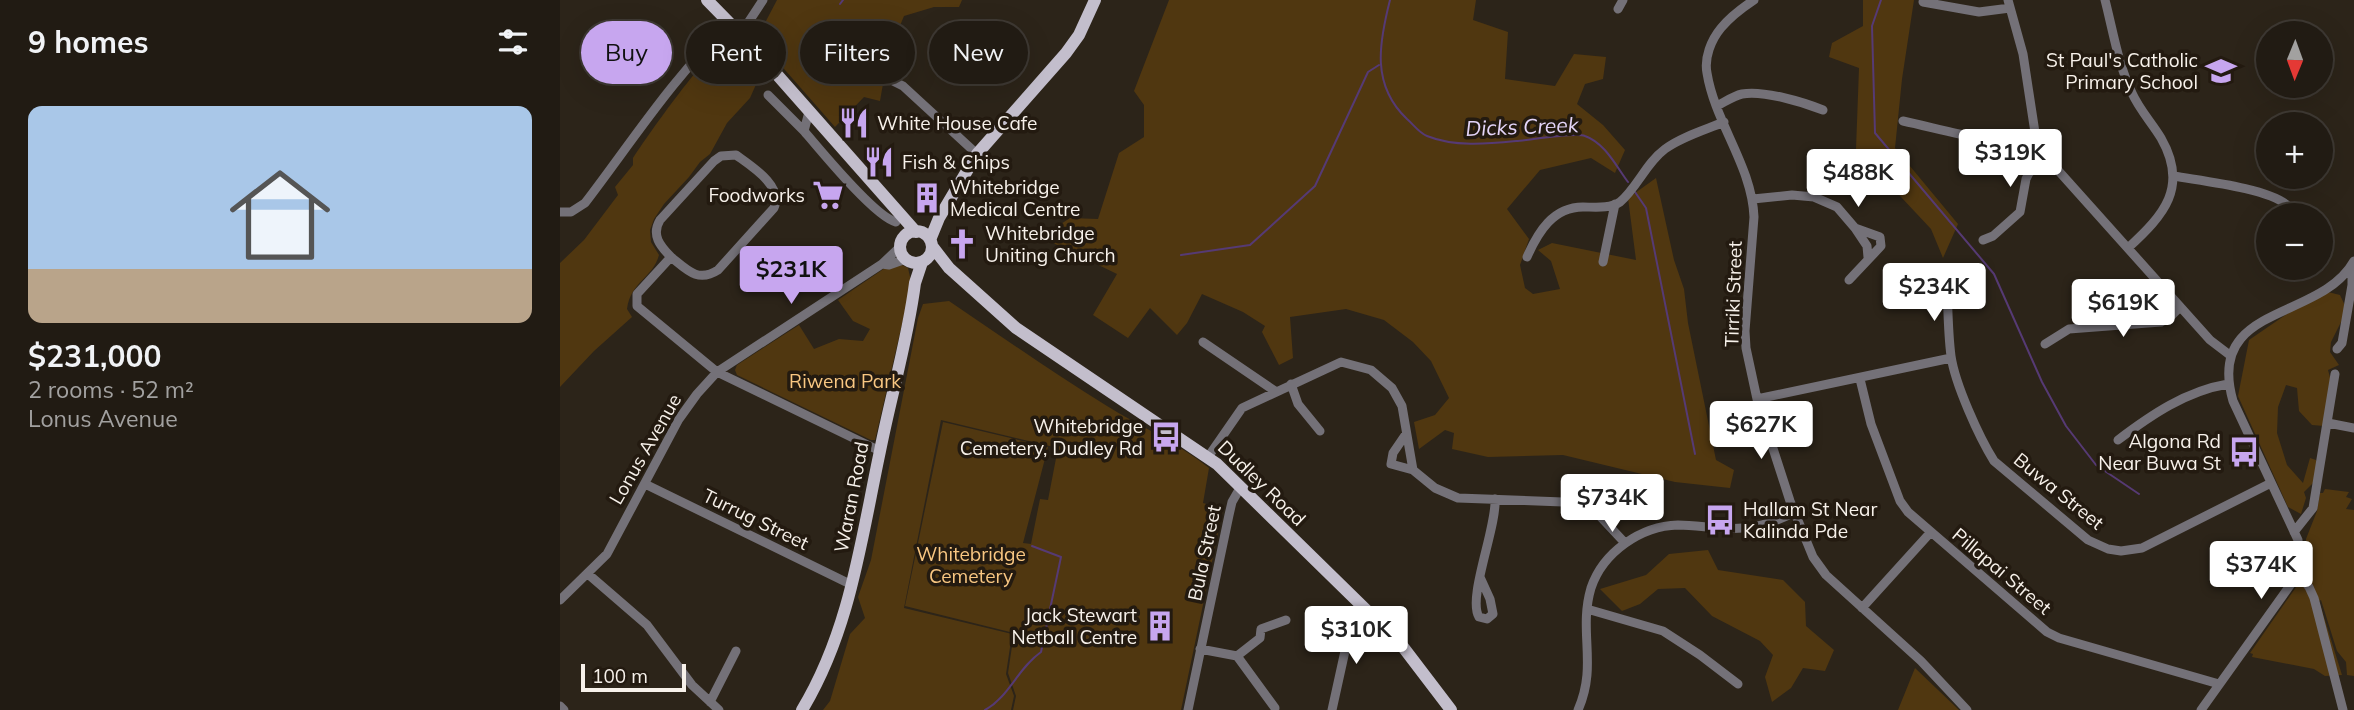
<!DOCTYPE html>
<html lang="en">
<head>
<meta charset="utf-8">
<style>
  :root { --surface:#211b13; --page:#29241c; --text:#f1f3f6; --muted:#a2a1a0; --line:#3e3933; --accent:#c7a6ef }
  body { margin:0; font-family:Mulish,sans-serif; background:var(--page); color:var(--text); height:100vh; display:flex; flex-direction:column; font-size:26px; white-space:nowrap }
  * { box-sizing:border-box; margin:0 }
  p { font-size:23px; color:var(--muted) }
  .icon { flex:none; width:38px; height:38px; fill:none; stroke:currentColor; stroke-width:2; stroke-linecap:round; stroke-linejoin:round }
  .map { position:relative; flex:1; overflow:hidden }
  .sheet { display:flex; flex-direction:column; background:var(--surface); width:560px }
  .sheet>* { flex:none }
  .hud { position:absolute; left:21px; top:21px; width:665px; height:63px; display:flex; gap:14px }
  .needle { width:46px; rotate:181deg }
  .buttons { position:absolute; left:1696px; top:21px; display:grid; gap:14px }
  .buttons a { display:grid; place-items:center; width:77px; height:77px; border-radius:50%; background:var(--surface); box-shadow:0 7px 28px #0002,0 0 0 2px var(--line); font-size:35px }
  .scale { position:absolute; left:21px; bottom:18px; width:105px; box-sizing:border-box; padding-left:7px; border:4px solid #f7f1ea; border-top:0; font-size:19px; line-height:24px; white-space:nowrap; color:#f7f1ea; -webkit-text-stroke:5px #231a10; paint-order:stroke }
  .price { position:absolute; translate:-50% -60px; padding:0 16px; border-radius:7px; background:#fff; color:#222; font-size:23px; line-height:46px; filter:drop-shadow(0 2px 4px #0008) }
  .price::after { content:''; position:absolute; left:50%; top:42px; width:21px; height:16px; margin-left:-10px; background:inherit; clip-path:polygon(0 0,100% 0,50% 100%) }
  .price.selected { background:var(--accent); color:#111 }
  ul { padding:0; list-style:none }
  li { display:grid; align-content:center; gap:14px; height:371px; padding:0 28px }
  li span { display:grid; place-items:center; height:217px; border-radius:14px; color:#555 }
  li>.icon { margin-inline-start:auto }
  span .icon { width:126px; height:126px; fill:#fffc; stroke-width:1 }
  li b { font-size:30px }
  h2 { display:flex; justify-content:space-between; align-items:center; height:84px; padding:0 28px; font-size:30px }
  .pill { padding:0 24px; border-radius:32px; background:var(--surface); box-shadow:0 7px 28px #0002,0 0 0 2px var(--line); font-size:24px; line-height:63px }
  .pill.selected { background:var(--accent); color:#111 }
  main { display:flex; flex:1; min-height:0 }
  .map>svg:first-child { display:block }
  .green { fill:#503710 }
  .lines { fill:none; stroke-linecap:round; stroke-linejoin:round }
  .stream { stroke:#563a74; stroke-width:2 }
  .minor { stroke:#747178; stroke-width:9 }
  .major { stroke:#c3becc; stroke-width:12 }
  .labels { text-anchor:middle; stroke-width:7; stroke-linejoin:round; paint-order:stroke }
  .poi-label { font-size:19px; fill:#f7f1ea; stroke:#231a10; text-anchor:end }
  .street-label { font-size:19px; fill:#f7f1ea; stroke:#231a10 }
  .park-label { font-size:19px; fill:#f9c782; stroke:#231a10 }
  .water-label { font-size:21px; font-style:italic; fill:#e4d5f9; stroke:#231a10 }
</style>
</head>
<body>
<main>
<section class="sheet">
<h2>9 homes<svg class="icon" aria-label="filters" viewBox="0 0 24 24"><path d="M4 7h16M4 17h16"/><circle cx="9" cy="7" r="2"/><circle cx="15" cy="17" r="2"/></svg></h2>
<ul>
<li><span style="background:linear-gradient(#a9c7e8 75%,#b9a48a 0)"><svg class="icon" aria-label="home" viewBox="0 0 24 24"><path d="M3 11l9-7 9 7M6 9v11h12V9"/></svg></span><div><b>$231,000</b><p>2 rooms · 52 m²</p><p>Lonus Avenue</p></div></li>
</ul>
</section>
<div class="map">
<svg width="1794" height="710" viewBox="0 0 1794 710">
  <rect width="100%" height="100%" fill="#2c2419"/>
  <!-- green -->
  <path class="green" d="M 217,0 L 402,0 L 399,7 L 374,7 L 344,16 L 324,64 L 328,73 L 324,78 L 320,101 L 304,97 L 275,127 L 197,38 Z
    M 609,0 L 916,0 L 913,20 L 948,32 L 945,79 L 995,86 L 1014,54 L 1046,57 L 1043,79 L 1025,84 L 1017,104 L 1043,125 L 1065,150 L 1055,173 L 1031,158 L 980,170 L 947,209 L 969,239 L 960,265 L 965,288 L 973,294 L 1000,289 L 991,261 L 978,250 L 992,243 L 1076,260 L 1068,198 L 1096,178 L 1114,260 L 1124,289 L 1128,323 L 1156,460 L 1174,470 L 1170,488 L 1115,482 L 1003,455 L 928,457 L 892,449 L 894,433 L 885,430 L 859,449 L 854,422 L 875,415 L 889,398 L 871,361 L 853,342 L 824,320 L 786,309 L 730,317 L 733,358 L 719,365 L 702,332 L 705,326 L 683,312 L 642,294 L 627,323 L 617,335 L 590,308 L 568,338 L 533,315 L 557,274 L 481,237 L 510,218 L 538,219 L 559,153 L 584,137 L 584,105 L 574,91 Z
    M 1303,0 L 1354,0 L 1342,79 L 1335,148 L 1398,224 L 1383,258 L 1371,229 L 1296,149 L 1299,68 L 1269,57 L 1272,43 L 1303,26 Z
    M 169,40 L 184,51 L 202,71 L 190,98 L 167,123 L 150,154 L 140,162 L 129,177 L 104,204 L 94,219 L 90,230 L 91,242 L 99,255 C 93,278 71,281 67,309 L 72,317 L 34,351 L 0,387 L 0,263 L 24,240 L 58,195 L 55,187 L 73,165 L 73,158 C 88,135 149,48 169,40 Z
    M 342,265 L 348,268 L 351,281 L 350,290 L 315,440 L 311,440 L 177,375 L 175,370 L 177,365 L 239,325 L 254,349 L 279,339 L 303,341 L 310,329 L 293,321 L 278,300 L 325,268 Z
    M 1768,292 L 1780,295 L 1787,310 L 1771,342 L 1770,352 L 1779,365 L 1768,370 L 1771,381 L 1764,426 L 1752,425 L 1739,411 L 1737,388 L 1726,385 L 1718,407 L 1717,433 L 1727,465 L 1743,483 L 1750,458 L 1756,460 L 1757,479 L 1744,492 L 1746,498 L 1741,514 L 1728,507 L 1678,396 L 1689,340 L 1734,309 Z
    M 389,301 C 441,336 493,373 547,406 C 581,427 618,443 649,468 L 643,503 L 663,509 L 621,710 L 453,710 L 456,696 L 448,673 L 454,633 L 345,606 L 383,422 L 488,447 L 463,543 L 471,544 L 480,499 L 488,500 L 498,448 L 381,420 L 344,608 L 452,634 L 446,674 L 454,696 L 451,710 L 263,710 L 270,701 L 290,634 L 305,618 L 298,597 L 311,560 L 358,318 L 363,304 Z
    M 1765,489 L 1789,492 L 1786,497 L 1792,499 L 1786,509 L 1794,510 L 1794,676 L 1787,675 L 1786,662 L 1777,651 L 1761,600 L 1759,601 L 1782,675 L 1765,676 L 1754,669 L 1692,657 L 1693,654 L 1690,653 L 1748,570 L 1748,566 L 1746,567 L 1746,539 L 1757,511 L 1760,493 L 1763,493 Z
    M 1148,550 L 1158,570 L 1223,580 L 1245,602 L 1246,626 L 1274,650 L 1265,671 L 1243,668 L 1231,688 L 1212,702 L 1205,677 L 1213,655 L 1200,641 L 1152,616 L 1125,588 L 1098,589 L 1080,604 L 1062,611 L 1040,589 L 1086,575 L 1109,554 Z
    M 1355,668 L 1399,710 L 1338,710 Z"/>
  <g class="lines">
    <!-- stream -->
    <path class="stream" d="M 830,0 C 819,43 811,85 847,119 C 853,124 859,133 867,136 C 894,147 927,144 956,141 C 970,140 1015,132 1025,136 C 1045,143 1056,166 1068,182
      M 1321,0 L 1312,26 L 1315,133 L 1434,274 L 1482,382 L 1506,426 L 1536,465 L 1579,494
      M 280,4 L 283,0
      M 1075,192 L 1086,208 L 1135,454
      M 621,255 L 690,245 L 755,186 L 808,72 L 819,65
      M 425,710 C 449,697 458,668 481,652 L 501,557 L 472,546"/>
    <!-- minor -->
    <path class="minor" d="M 1194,0 C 1182,8 1170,17 1161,28 C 1151,40 1144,58 1147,73 C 1155,123 1192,166 1194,217 L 1185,331 L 1186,348 L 1197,399 L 1230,501 L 1253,557 L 1266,575 L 1361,661 L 1407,710
      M 1448,0 L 1463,54 L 1476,139 L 1487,158 L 1650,340 L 1671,356
      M 1545,0 C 1553,31 1558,64 1572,93 C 1579,109 1592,123 1601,138 C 1629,187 1604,215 1568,248
      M 1363,2 L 1419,12 L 1450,8
      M 1058,9 L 1063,0
      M 180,35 L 203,0
      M 333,81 L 343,86 L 417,154
      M 208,95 L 244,131
      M 1157,106 C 1165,102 1173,96 1182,94 C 1203,90 1243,102 1263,110
      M 249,112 L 244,131 C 261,151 315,217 336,222
      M 1343,121 C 1386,130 1432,146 1476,139
      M 1614,176 C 1642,181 1707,188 1727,205
      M 1193,199 L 1232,195 L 1254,197 L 1277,207 L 1295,228 L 1320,237 L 1321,246 L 1289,280
      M 0,212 L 11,212 L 25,203 C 71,143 115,74 170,24
      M 1295,228 L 1307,246 L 1308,257
      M 1423,240 L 1433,236 L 1460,212 L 1466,179 L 1469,173 L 1487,158
      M 111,257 C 127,270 138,283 158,270 L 214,208 C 224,186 191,166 176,155 L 161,156 L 154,161 L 100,220 C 91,235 100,246 111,257 L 77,294 L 77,306 L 157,372 L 320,451
      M 967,257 C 978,232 993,207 1023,207 C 1034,207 1050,209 1060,202 C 1077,188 1086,163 1105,149 C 1121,137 1145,130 1164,122
      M 1043,262 L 1055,204
      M 322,264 L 329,265 L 346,259
      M 1387,286 C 1388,309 1388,333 1391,356 C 1395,384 1419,437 1434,461 L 1528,540 L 1548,549 L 1561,551 L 1582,548 L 1711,483
      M 643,342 L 715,391
      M 1485,344 L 1509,329 L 1601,322 L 1610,317 L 1620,307
      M 1777,349 L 1782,343 L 1792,285 L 1792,266
      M 1300,379 L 1311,424 L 1340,501 L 1348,512 L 1487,632 L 1499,638 L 1659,684
      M 731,384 L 738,404 L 760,431
      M 1197,399 L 1391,358
      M 1768,423 L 1794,428
      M 846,434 L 833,453 L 831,464 L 853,470
      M 1558,440 C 1591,415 1626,391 1668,384
      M 648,457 L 682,408 L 781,362 L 811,370 L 832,388 L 842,406 L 853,470 L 875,488 L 898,498 L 1003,502 L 1036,512 L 1065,543
      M 85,484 L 292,585
      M 1734,532 L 1753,508 L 1775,374
      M 1737,572 L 1749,587 L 1754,598 L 1783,710
      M 28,574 L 87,625 L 132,685 L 159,710
      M 920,577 L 930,599 L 933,614 L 927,619 L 919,617 C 907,598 937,527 935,499
      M 0,600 L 47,554 L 119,419 L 137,394 L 157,372 L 322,264 L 341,246
      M 1302,608 L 1370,533
      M 1027,609 L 1103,631 L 1140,655 L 1178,684
      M 640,649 L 677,656 L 715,708
      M 677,656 L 700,638 L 701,629 L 726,620
      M 150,702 L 176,651
      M 0,706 L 4,710
      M 628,710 L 669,515 L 672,502 L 680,488
      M 772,710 L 785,651 L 815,621
      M 1018,710 C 1038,665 1018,632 1031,588 C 1043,552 1081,526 1118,525 C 1139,525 1161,530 1183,528 C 1201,527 1218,520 1234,513
      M 1641,710 L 1731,584 L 1739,564 L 1738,540 L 1673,401 C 1645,303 1760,322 1794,261"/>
    <!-- major -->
    <path class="major" d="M 147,0 L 190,44 L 356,232
      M340 247a16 16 0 1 1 32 0a16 16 0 1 1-32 0Z
      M 370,240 L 379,218 L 417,154 L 506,53 L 519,35 L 535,0
      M 372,246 L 389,268 L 456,328 L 657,464 L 840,643 L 891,710
      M 242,710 C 290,631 301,540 320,451 C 331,395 348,339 355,283 L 362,262"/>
  </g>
  <!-- icons -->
  <defs>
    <g id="school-bare" transform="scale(2.415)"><path d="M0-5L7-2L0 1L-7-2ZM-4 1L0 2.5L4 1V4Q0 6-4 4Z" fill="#c7a6ef" stroke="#231a10" stroke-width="2.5" paint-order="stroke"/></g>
    <g id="restaurant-bare" transform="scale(2.415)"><path d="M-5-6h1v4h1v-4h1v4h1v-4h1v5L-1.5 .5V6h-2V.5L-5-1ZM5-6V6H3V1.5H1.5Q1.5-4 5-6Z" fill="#c7a6ef" stroke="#231a10" stroke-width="2.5" paint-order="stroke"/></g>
    <g id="supermarket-bare" transform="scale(2.415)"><path d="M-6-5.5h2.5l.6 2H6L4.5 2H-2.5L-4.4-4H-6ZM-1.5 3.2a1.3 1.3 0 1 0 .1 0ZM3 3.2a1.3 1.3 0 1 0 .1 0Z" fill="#c7a6ef" stroke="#231a10" stroke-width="2.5" paint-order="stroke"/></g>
    <g id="building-bare" transform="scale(2.415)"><path d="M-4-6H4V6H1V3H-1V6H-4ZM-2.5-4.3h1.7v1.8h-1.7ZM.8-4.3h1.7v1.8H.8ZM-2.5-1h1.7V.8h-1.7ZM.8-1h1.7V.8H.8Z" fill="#c7a6ef" stroke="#231a10" stroke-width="2.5" paint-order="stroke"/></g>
    <g id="church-bare" transform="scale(2.415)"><path d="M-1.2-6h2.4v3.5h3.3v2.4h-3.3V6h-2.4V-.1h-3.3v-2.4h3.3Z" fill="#c7a6ef" stroke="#231a10" stroke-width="2.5" paint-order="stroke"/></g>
    <g id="bus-bare" transform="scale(2.415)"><path d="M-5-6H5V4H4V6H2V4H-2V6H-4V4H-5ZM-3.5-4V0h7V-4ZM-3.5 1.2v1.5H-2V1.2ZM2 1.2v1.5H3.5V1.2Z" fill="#c7a6ef" stroke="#231a10" stroke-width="2.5" paint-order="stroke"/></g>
  </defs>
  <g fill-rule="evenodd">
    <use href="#school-bare" x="1661" y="71"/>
    <use href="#restaurant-bare" x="294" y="123"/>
    <use href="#restaurant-bare" x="319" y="162"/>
    <use href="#supermarket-bare" x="268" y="195"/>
    <use href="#building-bare" x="367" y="198"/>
    <use href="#church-bare" x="402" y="244"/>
    <use href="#bus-bare" x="606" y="437"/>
    <use href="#bus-bare" x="1684" y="452"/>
    <use href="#bus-bare" x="1160" y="520"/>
    <use href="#building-bare" x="600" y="626"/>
  </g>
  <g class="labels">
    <!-- poi labels -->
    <g class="poi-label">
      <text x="1638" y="67">St Paul's Catholic<tspan x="1638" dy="22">Primary School</tspan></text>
      <text x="317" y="130" text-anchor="start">White House Cafe</text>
      <text x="342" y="169" text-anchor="start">Fish &amp; Chips</text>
      <text x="390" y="194" text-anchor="start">Whitebridge<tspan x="390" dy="22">Medical Centre</tspan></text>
      <text x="245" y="202">Foodworks</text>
      <text x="425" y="240" text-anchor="start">Whitebridge<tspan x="425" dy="22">Uniting Church</tspan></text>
      <text x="583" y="433">Whitebridge<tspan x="583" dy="22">Cemetery, Dudley Rd</tspan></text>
      <text x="1661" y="448">Algona Rd<tspan x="1661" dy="22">Near Buwa St</tspan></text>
      <text x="1183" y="516" text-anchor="start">Hallam St Near<tspan x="1183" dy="22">Kalinda Pde</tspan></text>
      <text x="577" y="622">Jack Stewart<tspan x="577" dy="22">Netball Centre</tspan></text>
    </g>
    <!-- street labels -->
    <g class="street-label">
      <text transform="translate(1173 294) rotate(-88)" y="7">Tirriki Street</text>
      <text transform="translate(85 449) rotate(-60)" y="7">Lonus Avenue</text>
      <text transform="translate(702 483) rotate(44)" y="7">Dudley Road</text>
      <text transform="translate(1499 491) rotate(39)" y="7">Buwa Street</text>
      <text transform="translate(291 497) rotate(-79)" y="7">Waran Road</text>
      <text transform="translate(196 519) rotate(26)" y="7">Turrug Street</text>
      <text transform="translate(644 553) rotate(-78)" y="7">Bula Street</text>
      <text transform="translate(1442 571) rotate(40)" y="7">Pillapai Street</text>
    </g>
    <!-- park labels -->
    <g class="park-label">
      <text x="285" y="388">Riwena Park</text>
      <text x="411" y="561">Whitebridge<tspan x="411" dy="22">Cemetery</tspan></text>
    </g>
    <!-- water labels -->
    <g class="water-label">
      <text transform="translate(962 127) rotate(-2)" y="7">Dicks Creek</text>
    </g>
  </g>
</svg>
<div class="buttons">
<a><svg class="needle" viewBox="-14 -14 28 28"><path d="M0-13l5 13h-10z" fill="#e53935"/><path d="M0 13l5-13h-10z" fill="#a2a1a0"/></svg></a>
<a>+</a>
<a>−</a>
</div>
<div class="scale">100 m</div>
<b class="price" style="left:1450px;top:189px">$319K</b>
<b class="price" style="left:1298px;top:209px">$488K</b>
<b class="price selected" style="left:231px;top:306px">$231K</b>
<b class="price" style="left:1374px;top:323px">$234K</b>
<b class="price" style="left:1563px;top:339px">$619K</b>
<b class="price" style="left:1201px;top:461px">$627K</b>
<b class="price" style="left:1052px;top:534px">$734K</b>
<b class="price" style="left:1701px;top:601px">$374K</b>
<b class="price" style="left:796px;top:666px">$310K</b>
<div class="hud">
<a class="pill selected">Buy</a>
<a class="pill">Rent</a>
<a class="pill">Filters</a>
<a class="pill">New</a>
</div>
</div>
</main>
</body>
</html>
